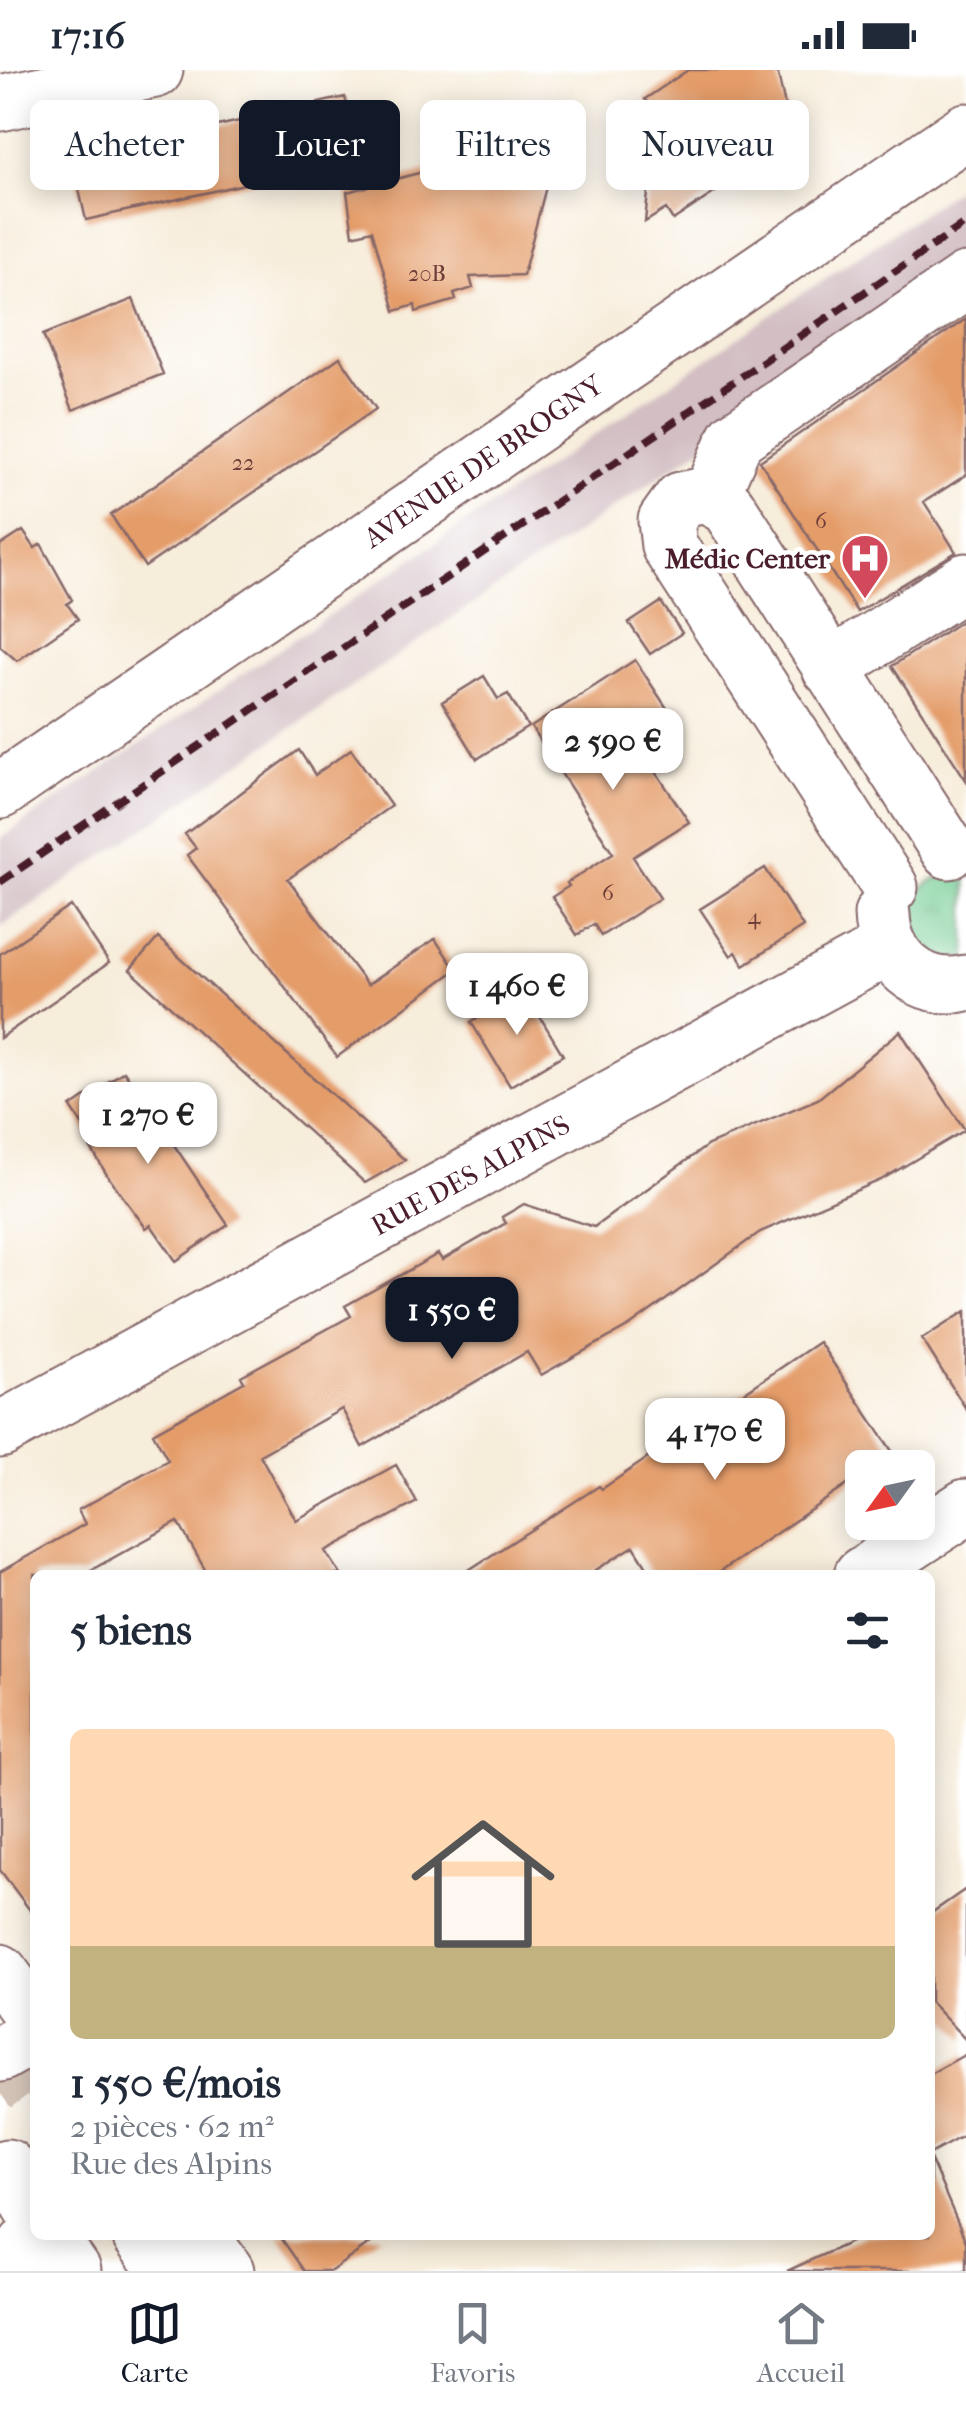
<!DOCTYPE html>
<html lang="fr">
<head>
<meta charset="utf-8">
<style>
  :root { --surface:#fff; --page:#f2f2f3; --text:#1f2937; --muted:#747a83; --line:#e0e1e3; --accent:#111827 }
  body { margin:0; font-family:"IM FELL French Canon",serif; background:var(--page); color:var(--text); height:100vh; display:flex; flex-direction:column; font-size:38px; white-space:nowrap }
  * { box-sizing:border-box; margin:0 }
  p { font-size:32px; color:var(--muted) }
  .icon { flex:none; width:55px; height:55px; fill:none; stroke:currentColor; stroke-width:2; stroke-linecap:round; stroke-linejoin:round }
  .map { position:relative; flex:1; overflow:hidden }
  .panel { position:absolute; left:30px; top:1500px; width:905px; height:670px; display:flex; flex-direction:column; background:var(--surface); border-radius:15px; box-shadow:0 5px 25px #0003 }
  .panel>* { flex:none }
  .top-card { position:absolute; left:30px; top:30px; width:908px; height:90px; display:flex; gap:20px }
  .needle { width:65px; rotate:237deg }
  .controls { position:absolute; left:845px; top:1380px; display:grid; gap:20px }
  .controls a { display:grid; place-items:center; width:90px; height:90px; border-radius:15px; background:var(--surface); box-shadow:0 5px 25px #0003; font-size:50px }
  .price { position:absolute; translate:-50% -85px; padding:0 22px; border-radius:20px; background:#fff; color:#222; font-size:32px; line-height:65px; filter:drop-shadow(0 2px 5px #0008) }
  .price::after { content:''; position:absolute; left:50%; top:60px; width:30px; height:22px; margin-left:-15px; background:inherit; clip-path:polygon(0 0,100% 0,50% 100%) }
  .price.on { background:var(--accent); color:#fff }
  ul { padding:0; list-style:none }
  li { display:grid; align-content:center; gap:20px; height:530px; padding:0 40px }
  li span { display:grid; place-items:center; height:310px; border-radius:15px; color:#555 }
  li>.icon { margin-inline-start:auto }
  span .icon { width:180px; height:180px; fill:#fffc; stroke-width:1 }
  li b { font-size:42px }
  h2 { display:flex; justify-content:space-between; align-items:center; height:120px; padding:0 40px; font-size:42px }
  .chip { padding:0 35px; border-radius:15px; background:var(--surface); box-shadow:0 5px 25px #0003; font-size:35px; line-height:90px }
  .chip.on { background:var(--accent); color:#fff }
  .status { display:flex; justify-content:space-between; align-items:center; height:70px; padding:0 50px; background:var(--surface); direction:ltr }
  .status svg { height:28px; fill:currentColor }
  .menu { display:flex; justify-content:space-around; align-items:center; height:140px; border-top:2px solid var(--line); background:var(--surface); font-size:28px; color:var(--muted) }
  .menu a { display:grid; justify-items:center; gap:5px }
  .menu .on { color:var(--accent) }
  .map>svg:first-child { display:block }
  .railway { fill:#d2bec3 }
  .grass { fill:url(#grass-tufts); stroke:#5e755e; stroke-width:2.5 }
  .building { fill:#e49c69 }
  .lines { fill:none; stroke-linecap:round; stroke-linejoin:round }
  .major-tunnel { stroke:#d4c4b8; stroke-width:55; stroke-dasharray:55 28; stroke-linecap:butt }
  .minor-casing { stroke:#876769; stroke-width:59 }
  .major-casing { stroke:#876769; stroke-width:59 }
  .minor { stroke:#fff; stroke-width:55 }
  .major { stroke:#fff; stroke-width:55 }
  .rail { stroke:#4a1f2b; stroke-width:8; stroke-dasharray:15 8; stroke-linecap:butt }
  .labels { text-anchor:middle; stroke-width:9; stroke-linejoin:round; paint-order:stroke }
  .number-label { font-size:22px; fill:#703e3a }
  .street-label { font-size:28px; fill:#4a1f2b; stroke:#fff }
  .poi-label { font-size:28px; font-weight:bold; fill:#4a1f2b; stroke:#fff; text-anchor:end }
</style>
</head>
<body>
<div class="status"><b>17:16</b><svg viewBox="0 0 49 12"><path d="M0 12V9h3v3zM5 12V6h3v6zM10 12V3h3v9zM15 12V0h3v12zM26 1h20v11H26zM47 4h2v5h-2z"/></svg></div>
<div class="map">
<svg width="966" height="2201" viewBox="0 0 966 2201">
  <defs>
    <pattern id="grass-tufts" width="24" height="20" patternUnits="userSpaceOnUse" patternTransform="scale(2.5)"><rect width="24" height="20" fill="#71cb92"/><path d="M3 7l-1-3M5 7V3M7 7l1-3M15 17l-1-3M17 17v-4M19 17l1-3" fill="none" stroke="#63ae7e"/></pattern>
  </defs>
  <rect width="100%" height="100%" fill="#fff"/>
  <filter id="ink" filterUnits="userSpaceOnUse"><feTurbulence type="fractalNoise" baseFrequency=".01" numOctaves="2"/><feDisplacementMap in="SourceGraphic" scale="20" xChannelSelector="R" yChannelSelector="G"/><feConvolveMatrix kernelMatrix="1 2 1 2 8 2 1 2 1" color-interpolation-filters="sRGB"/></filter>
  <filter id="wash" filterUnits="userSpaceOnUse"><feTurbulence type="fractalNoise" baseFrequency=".0048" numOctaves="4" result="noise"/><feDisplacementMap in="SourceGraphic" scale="40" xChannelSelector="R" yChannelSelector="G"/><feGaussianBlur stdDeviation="2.25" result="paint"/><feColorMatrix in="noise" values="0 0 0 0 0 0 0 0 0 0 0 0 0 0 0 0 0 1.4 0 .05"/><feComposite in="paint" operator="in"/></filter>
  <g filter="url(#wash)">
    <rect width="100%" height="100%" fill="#f7eddb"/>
    <!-- railway -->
    <path class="railway" d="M 966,113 L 966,197 L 0,857 L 0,769 Z"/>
    <!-- grass -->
    <path class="grass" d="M 943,806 L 966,809 L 966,888 L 935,889 C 929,883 921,878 916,871 C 895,846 917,815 943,806 Z"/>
    <g id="blocks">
      <!-- building -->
      <path class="building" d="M 688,0 L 777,0 L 788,49 L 799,67 L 673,150 L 666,139 L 645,152 L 649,113 L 636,95 L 673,70 L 645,29 Z
        M 345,27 L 359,88 L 86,150 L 72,89 Z
        M 501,34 L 520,117 L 548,109 L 523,205 L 470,207 L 473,218 L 454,224 L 456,230 L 416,242 L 415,235 L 395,241 L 372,160 L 353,165 L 347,122 L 445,96 L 438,67 L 458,62 L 455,44 Z
        M 133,229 L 163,304 L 73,340 L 43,265 Z
        M 966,249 L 966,405 L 924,432 L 956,482 L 857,542 L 760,391 Z
        M 340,287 L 376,339 L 145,497 L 111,445 Z
        M 23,461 L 35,478 L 41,474 L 72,530 L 67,534 L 78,549 L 17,591 L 0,576 L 0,476 Z
        M 661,532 L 682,563 L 650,584 L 629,553 Z
        M 966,548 L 966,710 L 892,596 Z
        M 635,590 L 674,649 L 637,673 L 689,752 L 633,787 L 660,828 L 601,866 L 594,854 L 577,865 L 552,827 L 569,816 L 567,813 L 613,783 L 531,657 Z
        M 484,606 L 498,629 L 508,624 L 528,657 L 477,689 L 442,632 Z
        M 351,679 L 391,736 L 288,809 L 367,915 L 435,869 L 456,900 L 337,987 L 187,785 L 196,778 L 185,764 L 299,680 L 315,705 Z
        M 765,798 L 803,857 L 744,895 L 736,882 L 731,886 L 700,839 Z
        M 71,836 L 109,893 L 0,968 L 0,884 Z
        M 158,868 L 307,1002 L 405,1090 L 365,1113 L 130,900 Z
        M 524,920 L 563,985 L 510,1016 L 471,952 Z
        M 900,961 L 965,1060 L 881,1110 L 760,1162 L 631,1255 L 541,1305 L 527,1282 L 362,1377 L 342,1339 L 260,1385 L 296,1450 L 396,1395 L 417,1432 L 326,1481 L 341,1505 L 208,1505 L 178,1452 L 82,1505 L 35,1505 L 35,1847 L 0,1800 L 0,1502 L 85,1454 L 78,1440 L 168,1390 L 153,1363 L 244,1312 L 241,1306 L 351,1246 L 345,1236 L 438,1184 L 442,1190 L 506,1153 L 502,1147 L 524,1134 L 594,1157 L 708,1075 L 818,1029 Z
        M 124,1001 L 228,1155 L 176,1191 L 151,1155 L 146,1158 L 107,1105 L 90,1077 L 95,1074 L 71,1037 Z
        M 966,1241 L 966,1339 L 922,1269 Z
        M 819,1272 L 894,1384 L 874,1398 L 862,1398 L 862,1405 L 715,1505 L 652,1505 L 634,1476 L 588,1505 L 461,1505 L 599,1416 L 602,1419 Z
        M 966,1819 L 966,1970 L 930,1932 L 930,1844 Z
        M 966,1984 L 966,2064 L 930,2084 L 930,2004 Z
        M 930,2088 L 966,2172 L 966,2201 L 787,2201 L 866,2165 L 930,2165 Z
        M 279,2165 L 382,2165 L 331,2201 L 304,2201 Z"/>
    </g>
  </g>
  <g filter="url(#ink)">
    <use href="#blocks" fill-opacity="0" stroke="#876769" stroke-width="2.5"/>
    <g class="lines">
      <!-- major-tunnel -->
      <path class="major-tunnel" d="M 0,1977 L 35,2024"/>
      <!-- minor casing -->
      <g class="minor-casing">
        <g id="minor">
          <path d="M 0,33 L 155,0"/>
          <path d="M 711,426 L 736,368 L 966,211"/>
          <path d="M 830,598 L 966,511"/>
          <path d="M 890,817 L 669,476 L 666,451 L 681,430 L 706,425 L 728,437 L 949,781"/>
          <path d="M 882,844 C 883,889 921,924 966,913"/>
          <path id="s1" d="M 0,1360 L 889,877"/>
          <path d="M 0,1902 L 35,1949"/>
          <path d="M 24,2201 L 26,2175 L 41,2165"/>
        </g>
      </g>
      <!-- major casing -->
      <g class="major-casing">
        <g id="major">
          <path id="s2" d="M 0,721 L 966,61"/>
          <path d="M 862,1505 L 966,1437"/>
          <path d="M 0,1984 L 16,1975 L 35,1971"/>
          <path d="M 7,2097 L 35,2144"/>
          <path d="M 48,2165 L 73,2201"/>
          <path d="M 140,2165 L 167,2201"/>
          <path d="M 200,2165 L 226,2201"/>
        </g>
      </g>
      <!-- minor -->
      <use href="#minor" class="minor"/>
      <!-- major -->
      <use href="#major" class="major"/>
      <!-- rail -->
      <path class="rail" d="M 0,812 L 966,153"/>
    </g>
  </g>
  <!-- icons -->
  <defs>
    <g id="hospital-pin" transform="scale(2.5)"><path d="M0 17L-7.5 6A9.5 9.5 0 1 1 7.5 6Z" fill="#d1495b" stroke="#fff"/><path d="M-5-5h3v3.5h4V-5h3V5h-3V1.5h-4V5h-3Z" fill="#fff"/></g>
  </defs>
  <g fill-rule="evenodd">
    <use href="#hospital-pin" x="865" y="488"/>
  </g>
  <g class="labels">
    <!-- number labels -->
    <g class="number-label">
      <text x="427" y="211">20B</text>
      <text x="243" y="400">22</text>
      <text x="821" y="458">6</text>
      <text x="608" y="830">6</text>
      <text x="754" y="854">4</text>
    </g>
    <!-- street labels -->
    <g class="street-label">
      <text dy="10" stroke="none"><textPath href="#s2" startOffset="585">AVENUE DE BROGNY</textPath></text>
      <text dy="10" stroke="none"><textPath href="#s1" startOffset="535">RUE DES ALPINS</textPath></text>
    </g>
    <!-- poi labels -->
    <g class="poi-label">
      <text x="830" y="498">Médic Center</text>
    </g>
  </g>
</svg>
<div class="controls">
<a><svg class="needle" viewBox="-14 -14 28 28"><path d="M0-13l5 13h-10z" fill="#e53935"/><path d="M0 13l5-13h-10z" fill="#747a83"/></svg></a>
</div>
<b class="price" style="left:613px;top:723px">2 590 €</b>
<b class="price" style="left:517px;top:968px">1 460 €</b>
<b class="price" style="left:148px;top:1097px">1 270 €</b>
<b class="price on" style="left:452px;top:1292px">1 550 €</b>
<b class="price" style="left:715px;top:1413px">4 170 €</b>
<div class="top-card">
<a class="chip">Acheter</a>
<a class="chip on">Louer</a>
<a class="chip">Filtres</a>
<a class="chip">Nouveau</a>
</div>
<section class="panel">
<h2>5 biens<svg class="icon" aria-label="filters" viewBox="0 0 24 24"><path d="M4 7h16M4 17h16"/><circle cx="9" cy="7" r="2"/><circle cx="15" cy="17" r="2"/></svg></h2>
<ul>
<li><span style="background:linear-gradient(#ffd9b3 70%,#c2b280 0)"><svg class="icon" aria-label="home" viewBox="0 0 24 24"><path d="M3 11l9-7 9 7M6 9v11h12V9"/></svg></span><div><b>1 550 €/mois</b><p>2 pièces · 62 m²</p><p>Rue des Alpins</p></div></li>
</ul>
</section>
</div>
<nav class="menu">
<a class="on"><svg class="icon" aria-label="map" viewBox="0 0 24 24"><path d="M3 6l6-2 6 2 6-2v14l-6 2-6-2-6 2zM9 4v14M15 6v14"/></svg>Carte</a>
<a><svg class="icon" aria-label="saved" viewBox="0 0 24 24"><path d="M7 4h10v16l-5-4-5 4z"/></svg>Favoris</a>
<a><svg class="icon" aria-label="home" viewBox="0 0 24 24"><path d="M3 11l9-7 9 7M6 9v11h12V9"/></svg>Accueil</a>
</nav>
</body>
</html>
